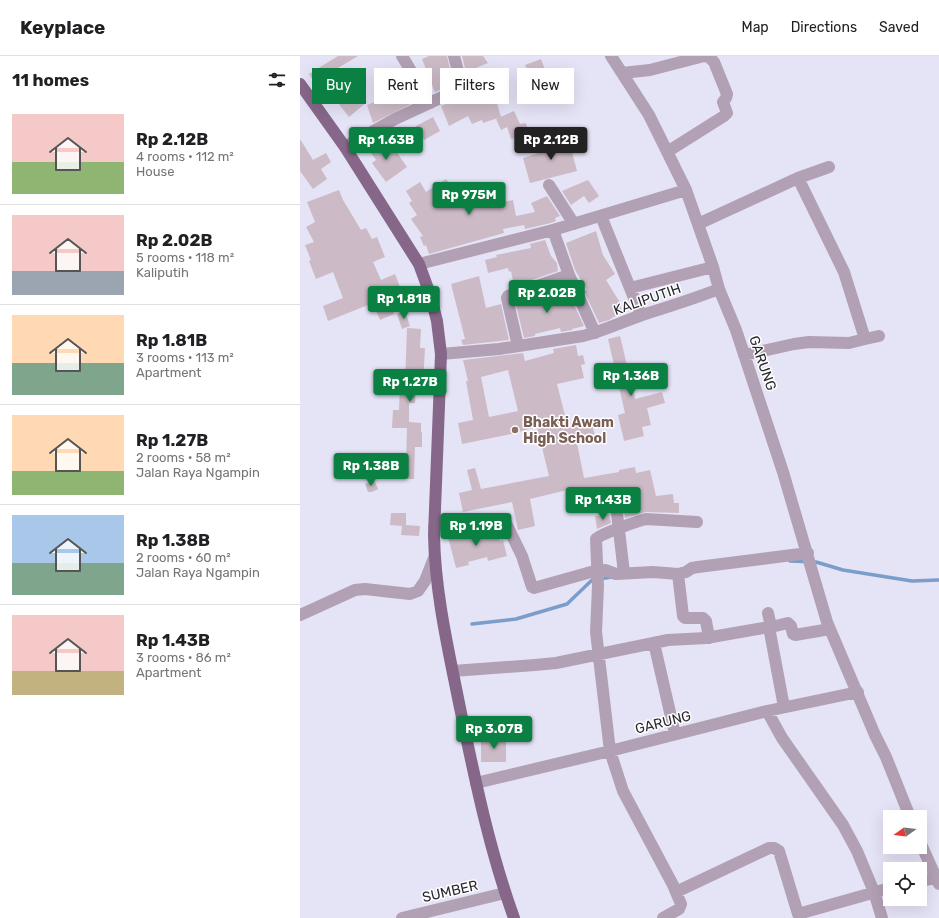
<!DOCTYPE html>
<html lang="en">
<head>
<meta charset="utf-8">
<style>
  :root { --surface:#fff; --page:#f2f2f2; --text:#202124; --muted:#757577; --line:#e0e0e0; --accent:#0b8043 }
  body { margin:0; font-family:Rubik,sans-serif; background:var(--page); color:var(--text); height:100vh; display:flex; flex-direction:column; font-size:15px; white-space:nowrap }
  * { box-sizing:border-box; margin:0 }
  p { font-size:13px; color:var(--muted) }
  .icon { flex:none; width:22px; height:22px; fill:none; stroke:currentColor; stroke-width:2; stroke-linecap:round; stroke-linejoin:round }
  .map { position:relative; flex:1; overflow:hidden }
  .details { display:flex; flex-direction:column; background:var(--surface); width:300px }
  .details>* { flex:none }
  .banner { position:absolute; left:12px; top:12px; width:380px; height:36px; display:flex; gap:8px }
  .needle { width:26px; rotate:256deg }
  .fabs { position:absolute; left:583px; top:754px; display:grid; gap:8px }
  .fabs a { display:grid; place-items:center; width:44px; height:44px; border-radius:0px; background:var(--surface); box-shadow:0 4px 16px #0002; font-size:20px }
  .price { position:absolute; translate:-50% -34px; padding:0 9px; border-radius:4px; background:var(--accent); color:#fff; font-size:13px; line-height:26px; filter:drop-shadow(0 1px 2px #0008) }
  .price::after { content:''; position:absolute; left:50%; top:24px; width:12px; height:9px; margin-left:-6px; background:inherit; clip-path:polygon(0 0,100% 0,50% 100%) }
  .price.selected { background:#222; color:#fff }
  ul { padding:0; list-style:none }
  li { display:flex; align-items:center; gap:12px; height:100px; padding:0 12px }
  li+li { border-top:1px solid var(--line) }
  li span { display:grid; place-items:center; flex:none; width:112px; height:80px; border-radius:0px; color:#555 }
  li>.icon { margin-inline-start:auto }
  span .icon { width:48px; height:48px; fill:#fffc; stroke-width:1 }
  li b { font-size:17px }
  h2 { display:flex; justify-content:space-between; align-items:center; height:48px; padding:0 12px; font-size:17px }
  .pill { padding:0 14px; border-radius:0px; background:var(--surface); box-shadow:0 4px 16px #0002; font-size:14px; line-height:36px }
  .pill.selected { background:var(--accent); color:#fff }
  header { display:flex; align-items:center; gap:24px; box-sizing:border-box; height:56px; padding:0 20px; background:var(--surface); border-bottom:1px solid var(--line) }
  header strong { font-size:19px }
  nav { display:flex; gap:22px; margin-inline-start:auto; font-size:14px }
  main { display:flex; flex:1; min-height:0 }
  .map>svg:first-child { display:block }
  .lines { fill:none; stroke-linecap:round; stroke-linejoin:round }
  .stream { stroke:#7b9dca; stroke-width:3.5 }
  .building { fill:#ccbbc7; fill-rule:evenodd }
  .minor { stroke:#b2a0b4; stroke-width:12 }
  .major { stroke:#86678a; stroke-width:12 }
  .education-dot { fill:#8d6e63; stroke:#fff; stroke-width:1.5 }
  .labels { text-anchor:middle; stroke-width:3; stroke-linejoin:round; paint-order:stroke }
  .street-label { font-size:14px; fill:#2a2930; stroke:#fff }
  .education-label { font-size:14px; font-weight:bold; fill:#785e54; stroke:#fff; text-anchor:start }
</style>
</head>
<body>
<header>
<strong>Keyplace</strong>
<nav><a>Map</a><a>Directions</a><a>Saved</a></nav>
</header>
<main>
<section class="details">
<h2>11 homes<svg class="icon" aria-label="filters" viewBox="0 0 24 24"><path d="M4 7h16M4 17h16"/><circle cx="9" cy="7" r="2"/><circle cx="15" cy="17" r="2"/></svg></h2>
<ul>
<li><span style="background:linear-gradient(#f6c9c9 60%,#8fb573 0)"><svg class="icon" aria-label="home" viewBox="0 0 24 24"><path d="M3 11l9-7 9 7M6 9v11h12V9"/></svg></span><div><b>Rp 2.12B</b><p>4 rooms · 112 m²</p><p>House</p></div></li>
<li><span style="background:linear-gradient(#f6c9c9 70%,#9aa5b1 0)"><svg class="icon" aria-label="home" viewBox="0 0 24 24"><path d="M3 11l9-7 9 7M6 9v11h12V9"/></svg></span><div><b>Rp 2.02B</b><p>5 rooms · 118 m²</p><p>Kaliputih</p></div></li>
<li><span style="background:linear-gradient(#ffd9b3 60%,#7fa58c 0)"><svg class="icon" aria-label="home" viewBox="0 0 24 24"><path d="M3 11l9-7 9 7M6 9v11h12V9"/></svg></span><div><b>Rp 1.81B</b><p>3 rooms · 113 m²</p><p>Apartment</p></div></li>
<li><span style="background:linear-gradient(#ffd9b3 70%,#8fb573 0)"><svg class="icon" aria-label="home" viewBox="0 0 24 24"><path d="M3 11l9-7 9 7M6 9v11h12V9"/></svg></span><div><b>Rp 1.27B</b><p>2 rooms · 58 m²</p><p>Jalan Raya Ngampin</p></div></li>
<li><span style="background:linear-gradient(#a9c7e8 60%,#7fa58c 0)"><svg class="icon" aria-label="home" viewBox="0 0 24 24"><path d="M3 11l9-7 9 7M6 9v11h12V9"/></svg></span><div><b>Rp 1.38B</b><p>2 rooms · 60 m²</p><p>Jalan Raya Ngampin</p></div></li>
<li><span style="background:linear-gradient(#f6c9c9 70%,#c2b280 0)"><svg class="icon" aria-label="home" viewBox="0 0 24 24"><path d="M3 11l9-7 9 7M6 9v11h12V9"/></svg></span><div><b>Rp 1.43B</b><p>3 rooms · 86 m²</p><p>Apartment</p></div></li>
</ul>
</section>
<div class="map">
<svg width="639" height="862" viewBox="0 0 639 862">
  <rect width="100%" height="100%" fill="#e5e3f6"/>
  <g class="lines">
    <!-- stream -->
    <path class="stream" d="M 490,505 L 516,506 L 543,514 L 612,525 L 639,524
      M 172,568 L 216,563 L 267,548 L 292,524 L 312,521"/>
  </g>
  <!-- building -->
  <path class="building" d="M 38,0 L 58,0 L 38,12 L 56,37 L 58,35 L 67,46 L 49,61 L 32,39 L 34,38 L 24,21 L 15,27 L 9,18 Z
    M 129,0 L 147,0 L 152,22 L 148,24 L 150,28 L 147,31 L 135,36 L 122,3 Z
    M 162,0 L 183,0 L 188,7 L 166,16 Z
    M 241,3 L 248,21 L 233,27 L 225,9 Z
    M 101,13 L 119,44 L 73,67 L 67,49 L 84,42 L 84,41 L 91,37 L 83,25 Z
    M 184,26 L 193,41 L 195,40 L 201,61 L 183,67 L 182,64 L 172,68 L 168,60 L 149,70 L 141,50 L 154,44 L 162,37 Z
    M 214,55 L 220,68 L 226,67 L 229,78 L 211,83 L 207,71 L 201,74 L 196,63 Z
    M 133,61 L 140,75 L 124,84 L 116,70 Z
    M 265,78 L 273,95 L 272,96 L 277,115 L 230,127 L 223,102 L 255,92 L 252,82 Z
    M 0,83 L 13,104 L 26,97 L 31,106 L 21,113 L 27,123 L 13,133 L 0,115 Z
    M 75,83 L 86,97 L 94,92 L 107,111 L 86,126 L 72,107 L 76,104 L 65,88 Z
    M 146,123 L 160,143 L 185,126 L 199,147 L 213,144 L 216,160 L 235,156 L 231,147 L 247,140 L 260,160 L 255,162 L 256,165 L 251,167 L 225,173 L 224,169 L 203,173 L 204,177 L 129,198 L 126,189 L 124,190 L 120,181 L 123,180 L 111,163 L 117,159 L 109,147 L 112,145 L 106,135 L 120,126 L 126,136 Z
    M 288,124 L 299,140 L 289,147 L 284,140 L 271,149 L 262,135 Z
    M 39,134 L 43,144 L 61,174 L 66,172 L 72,183 L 77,181 L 85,201 L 73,206 L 81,224 L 95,218 L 102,236 L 87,241 L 94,258 L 80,264 L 73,247 L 28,265 L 23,250 L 43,242 L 33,216 L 16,223 L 9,205 L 11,204 L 5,189 L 14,186 L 6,171 L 15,166 L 7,146 Z
    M 296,175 L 303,199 L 315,218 L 306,224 L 319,245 L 322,256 L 309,264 L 299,267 L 284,235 L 287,234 L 275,214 L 266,187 Z
    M 245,184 L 251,200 L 257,207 L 258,215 L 214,230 L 211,215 L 209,216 L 208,212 L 188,217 L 185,204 L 197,201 L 196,199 L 231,192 L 230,188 Z
    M 179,220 L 186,252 L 201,248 L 209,284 L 163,289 L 161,284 L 165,283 L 151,228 Z
    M 251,233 L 255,245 L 271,242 L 284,270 L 272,273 L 272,274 L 261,276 L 260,272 L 235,278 L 235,280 L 224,282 L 215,245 Z
    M 105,255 L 110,270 L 102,273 L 97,258 Z
    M 107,272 L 121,273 L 120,292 L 125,292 L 123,328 L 116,327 L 115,347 L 109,347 L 109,366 L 121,367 L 121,376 L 122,376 L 122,391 L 115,391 L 114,423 L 106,423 L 106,418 L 91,418 L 91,405 L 106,406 L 107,372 L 92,372 L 93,354 L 99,354 L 100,329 L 105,329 Z
    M 320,280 L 335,343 L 362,336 L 365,347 L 347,352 L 351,369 L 342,371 L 344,380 L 324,385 L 318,359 L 325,357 L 308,283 Z
    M 276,289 L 278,300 L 283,299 L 285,308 L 281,309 L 284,322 L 257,328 L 268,371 L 291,365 L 296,383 L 277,387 L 284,422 L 319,416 L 319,414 L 335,411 L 336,417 L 350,414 L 356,440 L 373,438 L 374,447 L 379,447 L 379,457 L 346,456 L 325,462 L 323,448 L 322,444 L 317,442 L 315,435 L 269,443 L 267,434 L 230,443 L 235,470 L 218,474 L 212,446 L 163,456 L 159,437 L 172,434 L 167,414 L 175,412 L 181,433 L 249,420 L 237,371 L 211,378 L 162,388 L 158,367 L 173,364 L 166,325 L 168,325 L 163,304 L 223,297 L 225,305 L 254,297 L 253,293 ZM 208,314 L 218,355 L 189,361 L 181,321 Z
    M 74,424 L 78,433 L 72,436 L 68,436 L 65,428 Z
    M 91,457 L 106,457 L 106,469 L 120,470 L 119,480 L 101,479 L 102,470 L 90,469 Z
    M 309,458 L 311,467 L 297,473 L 295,460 Z
    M 197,473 L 200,485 L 203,484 L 207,500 L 188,505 L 187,501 L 168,506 L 169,509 L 156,512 L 147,477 L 174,474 L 175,478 Z
    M 181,682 L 206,682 L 206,706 L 181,706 Z"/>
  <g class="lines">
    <!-- minor -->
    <path class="minor" d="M 102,0 L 130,47
      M 311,0 L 349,59 L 386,134 L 413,211 L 419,233 L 436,274 L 483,416 L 527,566 L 575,679 L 586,701 L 610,761
      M 322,17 L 350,14 L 404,0 L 409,1 L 414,6 L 427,38 L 426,42 L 423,46 L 427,57 L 424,60 L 367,96
      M 45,91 L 95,63 L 151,37 L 158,31 L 160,23 L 154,0
      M 498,122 L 529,111
      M 249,129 L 274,168
      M 301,160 L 330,232 L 413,211
      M 398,168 L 498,122 L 544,216 L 565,283 L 549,287 L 509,286 L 494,288 L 444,299
      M 253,174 L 269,219 L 295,277
      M 119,208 L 253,174 L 386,134
      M 330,232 L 341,259
      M 565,283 L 579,280
      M 218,290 L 207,242 L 208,240 L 269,219
      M 141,298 L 199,293 L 283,280 C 303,275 322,266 342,259 C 368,251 393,243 419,233
      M 316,449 L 324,517
      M 134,471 L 201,463 L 205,465 L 222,500 L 232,531 L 234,532 L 298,514 L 305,514 L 316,518 L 353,516 L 378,518 L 386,516 L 392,512 L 398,511 L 508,497
      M 378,518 L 383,560 L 385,562 L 403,562 L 406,565 L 409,582
      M 468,557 L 471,571 L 469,571 L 484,651
      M 0,559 L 55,534 L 65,533 L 110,538 L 118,535 L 125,525 L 134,502
      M 471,571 L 488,567 L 491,570 L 493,578 L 495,579 L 530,573
      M 354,587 L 375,678
      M 153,615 L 235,609 L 256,607 L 368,584 L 406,582 L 469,571
      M 467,655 L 482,682 L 543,769 L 557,795 L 574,836 L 582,862
      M 176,727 L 310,695 L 467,655 L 558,636
      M 620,786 L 639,828
      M 620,825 L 635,822
      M 376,836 L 469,792 L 474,792 L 479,795 L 498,858 L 590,832
      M 102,862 L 205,837
      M 363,862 L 379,853 L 381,848 L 373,829 L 323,735 L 310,695 L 296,576 L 298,530 L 296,483 C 300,478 338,465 346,463 L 397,466"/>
    <!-- major -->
    <path class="major" d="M 0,28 L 45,91 L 119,208 L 130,238 L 137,265 L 141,298 L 134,479 C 135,536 148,592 159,647 C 174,719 189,793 214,862"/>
  </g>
  <!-- markers -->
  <circle class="education-dot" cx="215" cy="374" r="4"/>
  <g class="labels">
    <!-- street labels -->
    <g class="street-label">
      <text transform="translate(347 243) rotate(-19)" y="5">KALIPUTIH</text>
      <text transform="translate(463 307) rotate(71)" y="5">GARUNG</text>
      <text transform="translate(363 666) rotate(-14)" y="5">GARUNG</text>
      <text transform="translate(150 835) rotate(-13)" y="5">SUMBER</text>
    </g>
    <!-- education labels -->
    <g class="education-label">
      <text x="223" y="371">Bhakti Awam<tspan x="223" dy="16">High School</tspan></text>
    </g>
  </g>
</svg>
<div class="fabs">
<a><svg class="needle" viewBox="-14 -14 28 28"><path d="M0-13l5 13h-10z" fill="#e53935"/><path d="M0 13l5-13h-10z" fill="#757577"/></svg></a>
<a><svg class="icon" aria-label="locate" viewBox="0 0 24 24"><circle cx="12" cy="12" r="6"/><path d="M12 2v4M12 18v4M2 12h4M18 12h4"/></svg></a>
</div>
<b class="price" style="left:86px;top:105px">Rp 1.63B</b>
<b class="price selected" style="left:251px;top:105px">Rp 2.12B</b>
<b class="price" style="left:169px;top:160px">Rp 975M</b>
<b class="price" style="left:247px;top:258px">Rp 2.02B</b>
<b class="price" style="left:104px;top:264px">Rp 1.81B</b>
<b class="price" style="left:331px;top:341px">Rp 1.36B</b>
<b class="price" style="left:110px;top:347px">Rp 1.27B</b>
<b class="price" style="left:71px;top:431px">Rp 1.38B</b>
<b class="price" style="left:303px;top:465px">Rp 1.43B</b>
<b class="price" style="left:176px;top:491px">Rp 1.19B</b>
<b class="price" style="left:194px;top:694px">Rp 3.07B</b>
<div class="banner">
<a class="pill selected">Buy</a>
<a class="pill">Rent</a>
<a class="pill">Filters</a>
<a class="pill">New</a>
</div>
</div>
</main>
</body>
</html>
